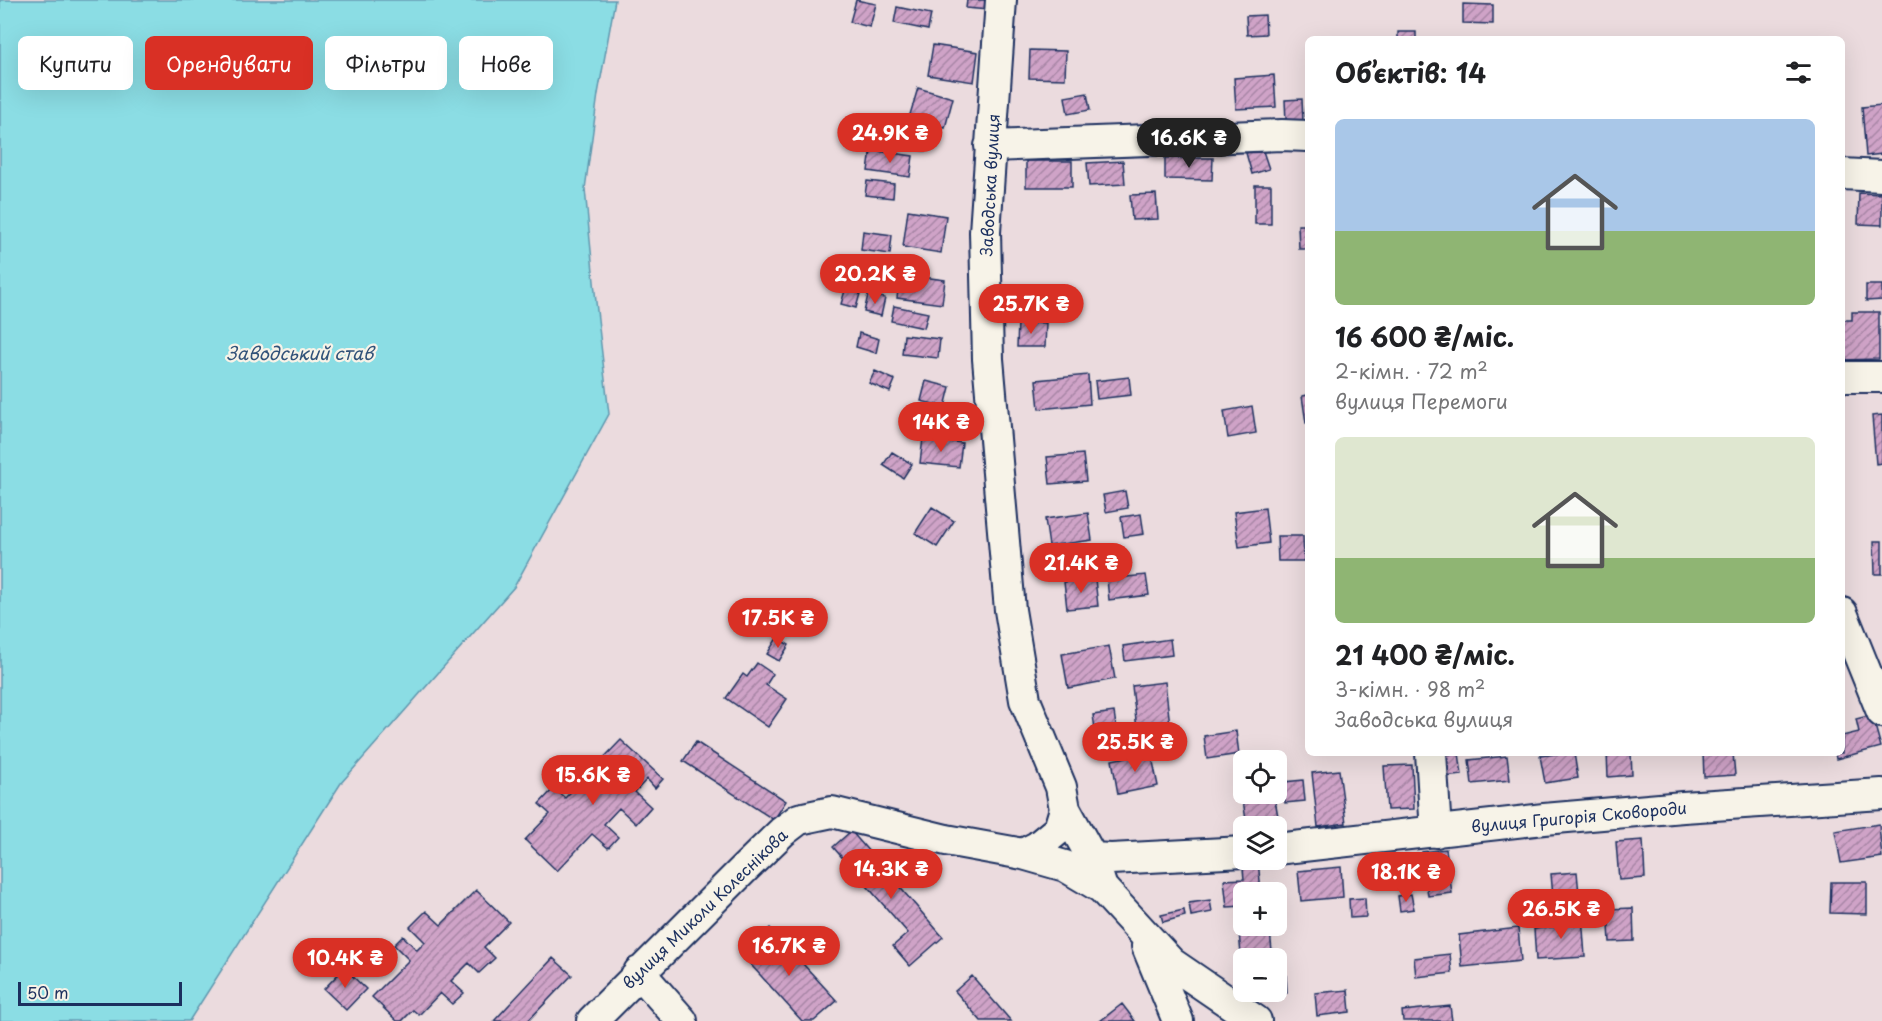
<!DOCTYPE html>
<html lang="uk">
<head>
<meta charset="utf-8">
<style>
  :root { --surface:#fff; --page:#f6f6f6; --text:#202124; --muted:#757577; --accent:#d93025 }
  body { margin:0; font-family:"Playpen Sans",sans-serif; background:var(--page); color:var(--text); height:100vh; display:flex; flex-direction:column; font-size:22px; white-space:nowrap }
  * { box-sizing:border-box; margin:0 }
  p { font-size:20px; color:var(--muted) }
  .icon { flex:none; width:33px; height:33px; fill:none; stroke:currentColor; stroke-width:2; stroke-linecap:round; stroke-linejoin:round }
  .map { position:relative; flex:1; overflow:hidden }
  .panel { position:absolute; left:1305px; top:36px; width:540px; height:720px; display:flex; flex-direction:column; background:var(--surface); border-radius:9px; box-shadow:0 6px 24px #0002 }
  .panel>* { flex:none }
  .hud { position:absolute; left:18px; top:36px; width:570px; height:54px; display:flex; gap:12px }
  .buttons { position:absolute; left:1233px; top:750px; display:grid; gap:12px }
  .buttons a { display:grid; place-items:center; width:54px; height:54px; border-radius:9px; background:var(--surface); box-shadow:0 6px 24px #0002; font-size:30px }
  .scale { position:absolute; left:18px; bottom:15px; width:164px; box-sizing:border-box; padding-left:6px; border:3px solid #1b2f5e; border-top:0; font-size:16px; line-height:21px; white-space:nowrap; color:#1b2f5e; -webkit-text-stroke:4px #f7f3e8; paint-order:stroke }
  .price { position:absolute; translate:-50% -51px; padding:0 14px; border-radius:21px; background:var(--accent); color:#fff; font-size:20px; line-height:39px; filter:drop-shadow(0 2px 3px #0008) }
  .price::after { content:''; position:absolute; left:50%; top:36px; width:18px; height:14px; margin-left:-9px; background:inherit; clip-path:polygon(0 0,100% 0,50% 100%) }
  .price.on { background:#222; color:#fff }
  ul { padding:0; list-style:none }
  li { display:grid; align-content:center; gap:12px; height:318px; padding:0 30px }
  li span { display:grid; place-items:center; height:186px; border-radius:9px; color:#555 }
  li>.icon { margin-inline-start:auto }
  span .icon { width:108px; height:108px; fill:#fffc; stroke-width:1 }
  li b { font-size:26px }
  h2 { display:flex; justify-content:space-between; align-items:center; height:72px; padding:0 30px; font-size:26px }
  .chip { padding:0 21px; border-radius:9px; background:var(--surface); box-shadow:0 6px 24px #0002; font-size:21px; line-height:54px }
  .chip.on { background:var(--accent); color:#fff }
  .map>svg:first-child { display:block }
  .water { fill:#8bdde4; stroke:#5e97ae; stroke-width:1.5 }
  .building { fill:url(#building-hatch); stroke:#1b2f5e; stroke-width:1.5 }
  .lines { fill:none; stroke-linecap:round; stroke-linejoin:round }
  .minor-casing { stroke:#1b2f5e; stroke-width:34 }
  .minor { stroke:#f7f3e8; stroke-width:30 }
  .labels { text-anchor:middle; stroke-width:4.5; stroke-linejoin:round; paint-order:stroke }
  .street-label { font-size:16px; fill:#1b2f5e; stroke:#f7f3e8 }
  .water-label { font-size:18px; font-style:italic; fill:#315279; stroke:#f7f3e8 }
</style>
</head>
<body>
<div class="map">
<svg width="1882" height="1021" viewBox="0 0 1882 1021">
  <defs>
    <pattern id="building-hatch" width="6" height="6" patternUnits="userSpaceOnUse" patternTransform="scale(1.5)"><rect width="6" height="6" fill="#cfa3c7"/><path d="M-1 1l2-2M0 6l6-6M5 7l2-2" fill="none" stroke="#a785a5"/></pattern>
  </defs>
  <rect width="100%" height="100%" fill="#ebdbde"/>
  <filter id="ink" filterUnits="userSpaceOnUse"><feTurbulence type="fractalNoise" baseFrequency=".0167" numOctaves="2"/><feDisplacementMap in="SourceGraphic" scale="12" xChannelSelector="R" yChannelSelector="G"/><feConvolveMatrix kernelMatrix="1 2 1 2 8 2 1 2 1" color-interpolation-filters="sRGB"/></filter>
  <g filter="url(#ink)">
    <!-- water -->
    <path class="water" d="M 0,0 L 615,0 L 598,94 L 585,189 L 596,302 L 609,414 L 514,587 L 341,783 L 189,1021 L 0,1021 Z"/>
    <!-- building -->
    <path class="building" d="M 856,0 L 876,4 L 870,27 L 850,22 Z
      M 967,0 L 989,0 L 988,10 L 966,8 Z
      M 1463,4 L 1493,5 L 1493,24 L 1463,23 Z
      M 897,7 L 931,14 L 928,30 L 894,23 Z
      M 1265,15 L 1266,34 L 1247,35 L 1246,16 Z
      M 1398,32 L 1416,32 L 1416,39 L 1398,39 Z
      M 933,45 L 978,52 L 974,82 L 928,75 Z
      M 1030,50 L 1066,51 L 1065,79 L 1029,78 Z
      M 1274,75 L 1276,107 L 1236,109 L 1234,78 Z
      M 918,88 L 953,98 L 945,128 L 909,118 Z
      M 1087,93 L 1090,110 L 1068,114 L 1065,97 Z
      M 1302,99 L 1303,122 L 1286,122 L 1285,100 Z
      M 1882,105 L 1882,154 L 1866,156 L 1862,107 Z
      M 896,125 L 927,128 L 925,151 L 894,148 Z
      M 1262,148 L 1269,169 L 1252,174 L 1246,153 Z
      M 871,150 L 913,156 L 910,177 L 868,171 Z
      M 1165,158 L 1213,158 L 1212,180 L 1165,179 Z
      M 1026,161 L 1072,161 L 1072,187 L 1026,187 Z
      M 1123,161 L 1125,184 L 1089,186 L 1087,163 Z
      M 867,181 L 894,184 L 893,198 L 865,195 Z
      M 1255,185 L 1271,185 L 1271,224 L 1255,224 Z
      M 1859,193 L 1882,194 L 1882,225 L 1858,224 Z
      M 1156,194 L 1158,219 L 1132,220 L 1130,195 Z
      M 908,210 L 946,216 L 941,253 L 903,247 Z
      M 1298,225 L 1308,225 L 1308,249 L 1299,249 Z
      M 863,231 L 892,235 L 890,254 L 861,250 Z
      M 900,274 L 945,280 L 942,304 L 897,298 Z
      M 1866,285 L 1882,285 L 1882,300 L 1866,301 Z
      M 846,287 L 861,290 L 856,308 L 841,304 Z
      M 868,295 L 885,298 L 881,316 L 864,312 Z
      M 894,306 L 928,313 L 924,328 L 891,321 Z
      M 1852,312 L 1879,312 L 1879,359 L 1842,360 L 1842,320 L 1852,320 Z
      M 1018,322 L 1046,323 L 1045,347 L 1017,347 Z
      M 859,333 L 879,339 L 876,353 L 856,347 Z
      M 904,335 L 940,339 L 938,358 L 902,354 Z
      M 875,371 L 895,380 L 890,392 L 869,383 Z
      M 1088,375 L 1090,404 L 1039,409 L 1036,380 Z
      M 1129,377 L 1131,395 L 1097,399 L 1095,381 Z
      M 926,381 L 950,387 L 945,407 L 921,401 Z
      M 1308,395 L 1308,423 L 1306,423 L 1302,396 Z
      M 1252,406 L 1256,433 L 1228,438 L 1224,411 Z
      M 1882,415 L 1882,463 L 1876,464 L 1872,416 Z
      M 923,438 L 962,443 L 959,467 L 920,463 Z
      M 892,452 L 912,464 L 903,478 L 883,465 Z
      M 1083,454 L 1086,481 L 1050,484 L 1047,457 Z
      M 1125,491 L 1128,508 L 1106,512 L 1103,495 Z
      M 932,507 L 954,521 L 937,547 L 915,533 Z
      M 1265,508 L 1269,543 L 1239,547 L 1234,512 Z
      M 1088,513 L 1092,540 L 1049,546 L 1045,519 Z
      M 1141,514 L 1144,534 L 1124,537 L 1121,517 Z
      M 1277,536 L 1303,536 L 1304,561 L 1278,561 Z
      M 1874,541 L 1882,541 L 1882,574 L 1875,574 Z
      M 1146,575 L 1149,595 L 1109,600 L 1107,579 Z
      M 1095,579 L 1098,606 L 1067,609 L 1064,582 Z
      M 777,638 L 789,645 L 779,661 L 767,654 Z
      M 1170,639 L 1172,655 L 1125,661 L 1123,646 Z
      M 1109,646 L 1115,679 L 1068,688 L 1062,654 Z
      M 757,663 L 773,674 L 766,685 L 787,699 L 768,727 L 726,698 L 743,674 L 747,677 Z
      M 1165,682 L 1170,725 L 1137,729 L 1132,686 Z
      M 1114,712 L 1116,726 L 1095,729 L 1093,715 Z
      M 1872,715 L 1881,747 L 1836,759 L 1835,753 L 1842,753 L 1842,736 L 1859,732 L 1856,719 Z
      M 1236,731 L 1239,754 L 1207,759 L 1204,736 Z
      M 621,740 L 663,779 L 655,788 L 647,779 L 635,792 L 651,807 L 636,824 L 619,808 L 604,824 L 618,837 L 608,848 L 592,834 L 557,871 L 525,840 L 550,814 L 539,804 L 554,788 L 565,798 Z
      M 696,742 L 786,801 L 774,820 L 683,761 Z
      M 1151,752 L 1158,786 L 1118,794 L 1112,760 Z
      M 1459,753 L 1462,775 L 1443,777 L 1440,755 Z
      M 1563,753 L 1574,753 L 1578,778 L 1545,783 L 1540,756 Z
      M 1607,753 L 1631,753 L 1632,775 L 1608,777 Z
      M 1703,753 L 1733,753 L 1735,775 L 1704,777 Z
      M 1507,756 L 1510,780 L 1472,784 L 1469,760 Z
      M 1412,765 L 1414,809 L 1387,810 L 1384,766 Z
      M 1339,770 L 1346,823 L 1318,827 L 1312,773 Z
      M 1303,780 L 1305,801 L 1285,803 L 1284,782 Z
      M 1242,794 L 1274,794 L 1279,822 L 1266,824 L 1265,817 L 1246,820 Z
      M 1879,824 L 1882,857 L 1841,863 L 1835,831 Z
      M 851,831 L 943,937 L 910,966 L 893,946 L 908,933 L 833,847 Z
      M 1643,840 L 1645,878 L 1619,880 L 1616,842 Z
      M 1446,849 L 1452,893 L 1428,896 L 1422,852 Z
      M 1242,858 L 1258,860 L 1261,892 L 1244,892 L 1244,906 L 1227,907 L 1224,880 L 1244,879 Z
      M 1341,867 L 1343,897 L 1301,901 L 1298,871 Z
      M 1577,872 L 1579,894 L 1553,897 L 1551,874 Z
      M 1831,882 L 1867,882 L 1867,914 L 1830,913 Z
      M 476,890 L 509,922 L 484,947 L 495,958 L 479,973 L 469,963 L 451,981 L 464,993 L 452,1004 L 440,993 L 419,1015 L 413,1010 L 402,1021 L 397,1021 L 372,997 L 409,960 L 394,945 L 403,936 L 417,950 L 425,942 L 410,927 L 426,911 L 441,925 Z
      M 1411,894 L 1414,909 L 1400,911 L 1398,896 Z
      M 1365,898 L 1366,917 L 1350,918 L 1349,899 Z
      M 1210,900 L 1212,912 L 1191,916 L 1189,903 Z
      M 1633,908 L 1634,941 L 1610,942 L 1608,909 Z
      M 1184,910 L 1185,916 L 1163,922 L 1161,915 Z
      M 1582,915 L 1585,957 L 1536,960 L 1534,929 L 1561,926 L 1561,916 Z
      M 770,928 L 837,1001 L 814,1021 L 802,1021 L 741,954 Z
      M 1518,928 L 1521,961 L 1462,967 L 1459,935 Z
      M 1270,930 L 1272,952 L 1241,955 L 1239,932 Z
      M 1450,954 L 1452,973 L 1416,977 L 1414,958 Z
      M 553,958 L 572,975 L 528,1021 L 494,1021 Z
      M 344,968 L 366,989 L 346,1010 L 324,989 Z
      M 1286,975 L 1287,993 L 1262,995 L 1262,992 L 1276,992 L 1276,976 Z
      M 972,976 L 1011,1021 L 981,1021 L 955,991 Z
      M 1348,990 L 1350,1012 L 1317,1016 L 1315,993 Z
      M 1122,1004 L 1135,1021 L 1100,1021 Z
      M 1450,1006 L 1452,1021 L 1403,1021 L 1402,1011 Z"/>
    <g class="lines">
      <!-- minor casing -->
      <g class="minor-casing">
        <path id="minor" d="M 1001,0 L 985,232 L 988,359 L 1010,610 L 1025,700 L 1061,787 L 1065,809 L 1092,858 L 1102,888
          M 990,146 L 1282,135 L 1308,136
          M 1842,174 L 1882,176
          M 1842,377 L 1882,377
          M 1842,613 L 1882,712
          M 1431,753 L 1436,832
          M 1276,849 L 1544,819 L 1683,807 L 1882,794
          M 1023,854 L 1065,866 L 1102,888 L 1171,963 L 1256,1021
          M 1092,858 L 1111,859 L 1244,852
          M 1147,946 L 1178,1021
          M 639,972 L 682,1021
          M 592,1021 L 745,868 L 782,832 L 799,819 L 832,812 L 946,840 L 1023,854 L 1037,847 L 1059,829 L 1065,809"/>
      </g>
      <!-- minor -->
      <use href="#minor" class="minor"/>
    </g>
  </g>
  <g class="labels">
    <!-- street labels -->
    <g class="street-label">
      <text transform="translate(990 185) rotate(-87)" y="6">Заводська вулиця</text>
      <text transform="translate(1579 817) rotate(-5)" y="6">вулиця Григорія Сковороди</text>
      <text transform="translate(705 909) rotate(-44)" y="6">вулиця Миколи Колеснікова</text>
    </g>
    <!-- water labels -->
    <g class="water-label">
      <text x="300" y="360">Заводський став</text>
    </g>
  </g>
</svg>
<div class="buttons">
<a><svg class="icon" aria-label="locate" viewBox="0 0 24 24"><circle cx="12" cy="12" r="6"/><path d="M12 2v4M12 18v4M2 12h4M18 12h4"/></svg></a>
<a><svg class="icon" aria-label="layers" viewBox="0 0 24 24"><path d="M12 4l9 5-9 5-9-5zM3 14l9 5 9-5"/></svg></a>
<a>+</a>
<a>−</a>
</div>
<div class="scale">50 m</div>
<b class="price" style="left:890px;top:164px">24.9K ₴</b>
<b class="price on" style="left:1189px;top:169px">16.6K ₴</b>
<b class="price" style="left:875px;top:305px">20.2K ₴</b>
<b class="price" style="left:1031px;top:335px">25.7K ₴</b>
<b class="price" style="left:941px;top:453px">14K ₴</b>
<b class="price" style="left:1081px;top:594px">21.4K ₴</b>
<b class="price" style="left:778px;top:649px">17.5K ₴</b>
<b class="price" style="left:1135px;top:773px">25.5K ₴</b>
<b class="price" style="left:593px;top:806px">15.6K ₴</b>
<b class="price" style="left:891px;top:900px">14.3K ₴</b>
<b class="price" style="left:1406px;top:903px">18.1K ₴</b>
<b class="price" style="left:1561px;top:940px">26.5K ₴</b>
<b class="price" style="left:789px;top:977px">16.7K ₴</b>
<b class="price" style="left:345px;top:989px">10.4K ₴</b>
<div class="hud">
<a class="chip">Купити</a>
<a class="chip on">Орендувати</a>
<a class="chip">Фільтри</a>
<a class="chip">Нове</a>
</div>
<section class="panel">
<h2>Об’єктів: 14<svg class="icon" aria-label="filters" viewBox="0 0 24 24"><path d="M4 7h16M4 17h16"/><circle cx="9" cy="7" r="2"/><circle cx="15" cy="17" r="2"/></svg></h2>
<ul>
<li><span style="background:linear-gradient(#a9c7e8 60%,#8fb573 0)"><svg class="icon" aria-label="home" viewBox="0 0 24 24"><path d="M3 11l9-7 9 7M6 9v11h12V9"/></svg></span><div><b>16 600 ₴/міс.</b><p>2-кімн. · 72 m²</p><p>вулиця Перемоги</p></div></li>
<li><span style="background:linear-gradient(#dfe7d0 65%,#8fb573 0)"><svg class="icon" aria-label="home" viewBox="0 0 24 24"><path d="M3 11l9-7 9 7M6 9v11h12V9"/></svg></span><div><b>21 400 ₴/міс.</b><p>3-кімн. · 98 m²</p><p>Заводська вулиця</p></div></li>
</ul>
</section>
</div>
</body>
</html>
